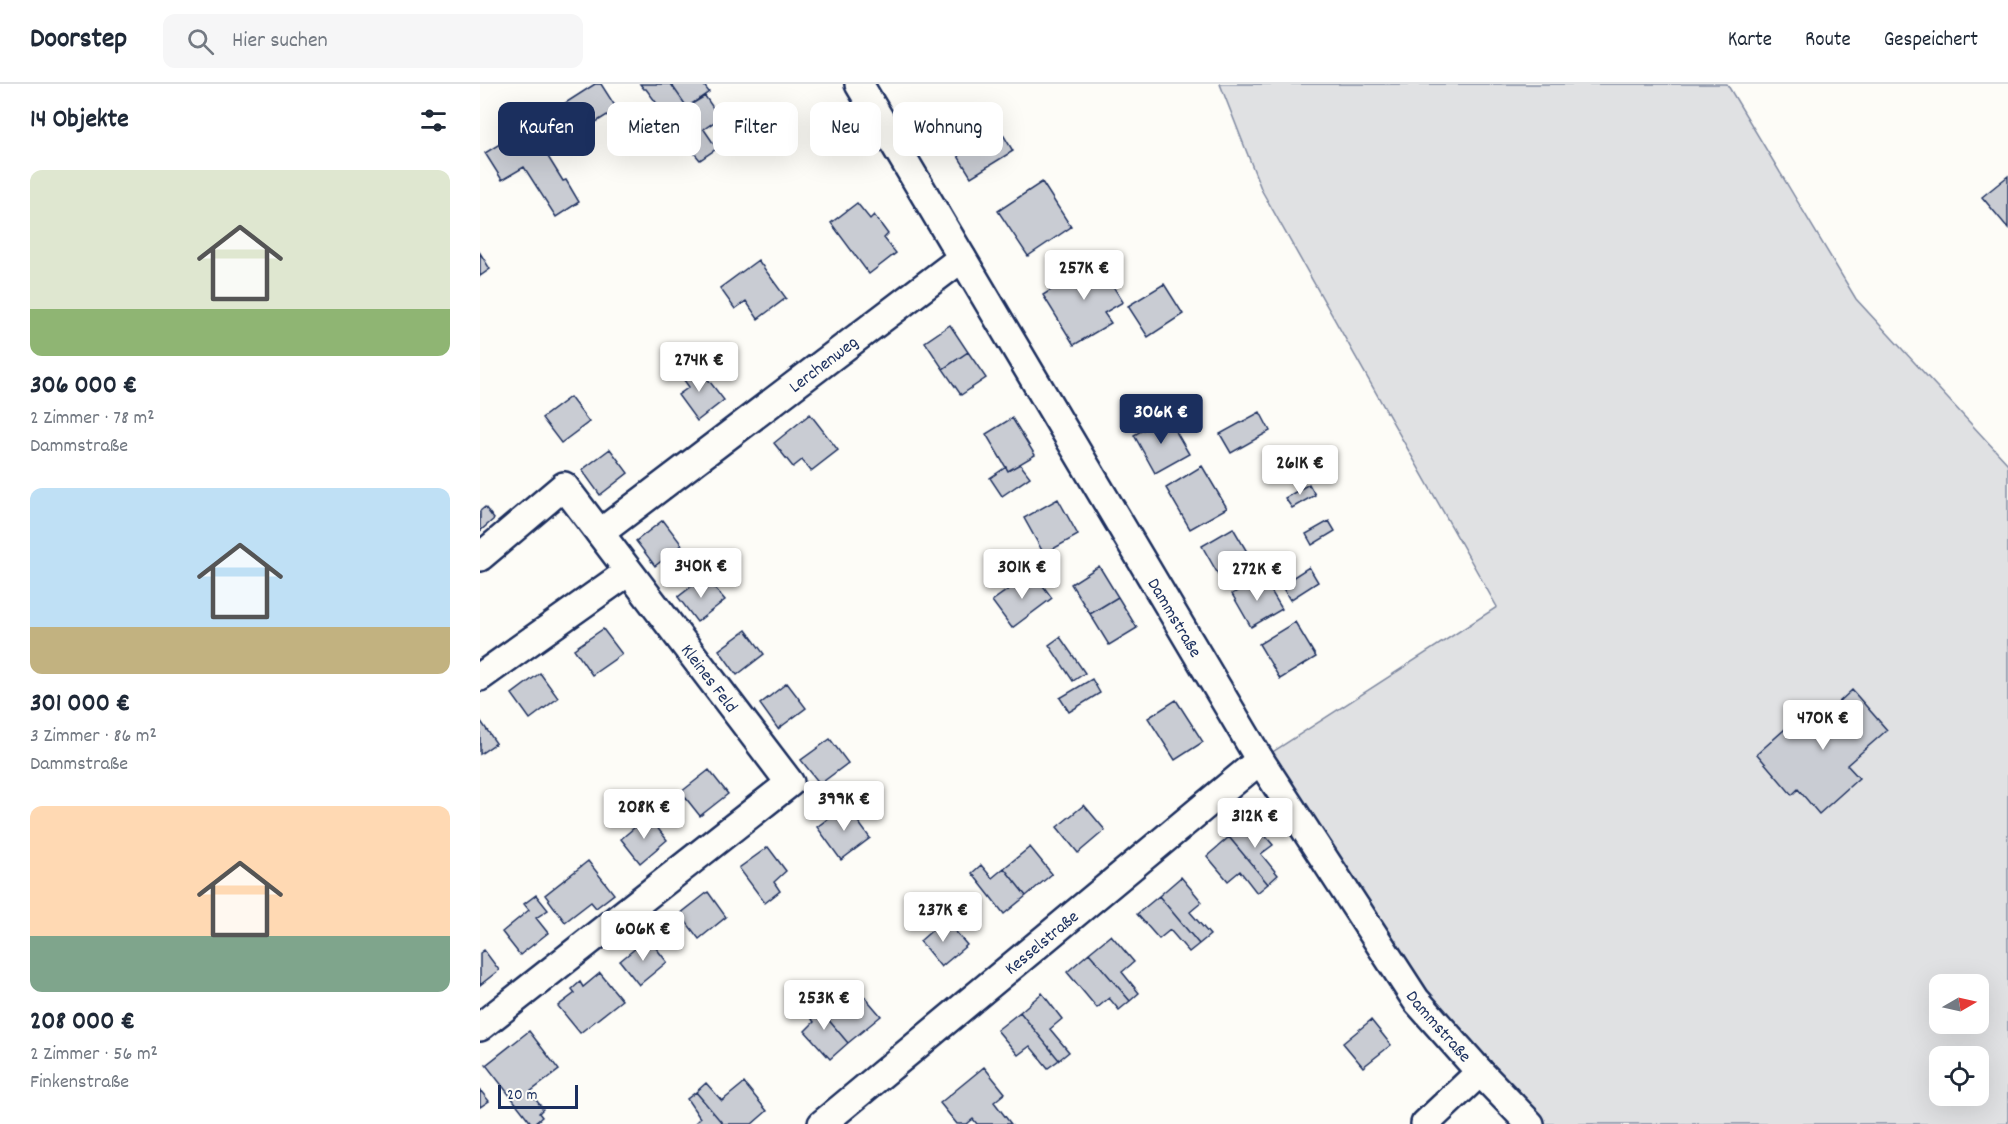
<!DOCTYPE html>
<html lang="de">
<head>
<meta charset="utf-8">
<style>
  :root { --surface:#fff; --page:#f6f6f7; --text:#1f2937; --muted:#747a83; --line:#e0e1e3; --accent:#1b2f5e }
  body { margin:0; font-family:Dekko,sans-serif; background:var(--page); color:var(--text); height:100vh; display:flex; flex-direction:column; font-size:22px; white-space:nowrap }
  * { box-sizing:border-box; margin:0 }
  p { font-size:20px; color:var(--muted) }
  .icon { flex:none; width:33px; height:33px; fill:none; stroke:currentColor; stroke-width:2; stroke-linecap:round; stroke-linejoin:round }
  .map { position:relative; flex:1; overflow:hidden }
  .panel { display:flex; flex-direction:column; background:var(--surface); width:480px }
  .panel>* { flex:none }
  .hud { position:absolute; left:18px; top:18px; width:570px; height:54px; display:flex; gap:12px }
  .needle { width:39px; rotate:81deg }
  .controls { position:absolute; left:1449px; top:890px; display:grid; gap:12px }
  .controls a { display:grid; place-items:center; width:60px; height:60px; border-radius:12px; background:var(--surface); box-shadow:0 6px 24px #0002; font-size:30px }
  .scale { position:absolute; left:18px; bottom:15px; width:80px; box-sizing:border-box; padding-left:6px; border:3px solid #1b2f5e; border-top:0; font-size:16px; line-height:21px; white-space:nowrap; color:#1b2f5e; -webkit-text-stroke:4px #fdfcf7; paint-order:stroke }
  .price { position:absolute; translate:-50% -51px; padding:0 14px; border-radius:6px; background:#fff; color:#222; font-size:20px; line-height:39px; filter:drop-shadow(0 2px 3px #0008) }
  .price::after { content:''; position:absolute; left:50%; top:36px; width:18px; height:14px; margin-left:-9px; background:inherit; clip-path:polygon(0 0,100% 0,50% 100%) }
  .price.current { background:var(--accent); color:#fff }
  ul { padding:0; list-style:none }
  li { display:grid; align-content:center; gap:12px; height:318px; padding:0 30px }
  li span { display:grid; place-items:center; height:186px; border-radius:12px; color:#555 }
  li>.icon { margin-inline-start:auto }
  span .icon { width:108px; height:108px; fill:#fffc; stroke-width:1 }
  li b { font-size:26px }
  h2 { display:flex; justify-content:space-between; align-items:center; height:72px; padding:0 30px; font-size:26px }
  .tag { padding:0 21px; border-radius:12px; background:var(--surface); box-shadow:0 6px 24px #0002; font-size:21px; line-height:54px }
  .tag.current { background:var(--accent); color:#fff }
  header { display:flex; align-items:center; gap:36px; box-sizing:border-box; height:84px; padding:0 30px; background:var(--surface); border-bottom:2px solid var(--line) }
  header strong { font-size:28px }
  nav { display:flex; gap:33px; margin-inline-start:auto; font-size:21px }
  .search { width:420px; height:54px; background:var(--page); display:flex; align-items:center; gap:15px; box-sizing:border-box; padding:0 21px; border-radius:12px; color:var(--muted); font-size:22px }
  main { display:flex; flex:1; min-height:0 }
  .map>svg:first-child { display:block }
  .green { fill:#e0e1e3; stroke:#7e88a0; stroke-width:1.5; fill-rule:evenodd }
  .building { fill:#c9ccd3; stroke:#1b2f5e; stroke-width:1.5 }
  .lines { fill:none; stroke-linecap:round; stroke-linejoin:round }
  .minor-casing { stroke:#1b2f5e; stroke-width:32 }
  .minor { stroke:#fdfcf7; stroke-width:27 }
  .labels { text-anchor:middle; stroke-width:5; stroke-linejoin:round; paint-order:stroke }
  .street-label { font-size:18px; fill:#1b2f5e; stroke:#fdfcf7 }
</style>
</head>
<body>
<header>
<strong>Doorstep</strong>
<div class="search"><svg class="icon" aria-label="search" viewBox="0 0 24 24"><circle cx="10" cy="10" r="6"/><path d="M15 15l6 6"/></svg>Hier suchen</div>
<nav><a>Karte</a><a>Route</a><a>Gespeichert</a></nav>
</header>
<main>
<section class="panel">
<h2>14 Objekte<svg class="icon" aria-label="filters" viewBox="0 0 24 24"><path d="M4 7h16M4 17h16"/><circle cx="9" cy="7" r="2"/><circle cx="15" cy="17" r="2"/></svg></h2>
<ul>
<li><span style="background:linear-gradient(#dfe7d0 75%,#8fb573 0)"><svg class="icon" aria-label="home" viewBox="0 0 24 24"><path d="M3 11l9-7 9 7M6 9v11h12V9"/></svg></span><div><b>306 000 €</b><p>2 Zimmer · 78 m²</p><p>Dammstraße</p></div></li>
<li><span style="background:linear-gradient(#bfe0f5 75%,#c2b280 0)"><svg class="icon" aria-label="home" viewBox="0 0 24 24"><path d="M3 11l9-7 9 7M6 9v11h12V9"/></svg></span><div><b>301 000 €</b><p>3 Zimmer · 86 m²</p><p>Dammstraße</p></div></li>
<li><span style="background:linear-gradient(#ffd9b3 70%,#7fa58c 0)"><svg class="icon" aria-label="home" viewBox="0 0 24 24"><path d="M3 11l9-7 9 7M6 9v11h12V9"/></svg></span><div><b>208 000 €</b><p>2 Zimmer · 56 m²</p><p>Finkenstraße</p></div></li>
</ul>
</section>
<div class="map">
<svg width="1528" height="1040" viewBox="0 0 1528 1040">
  <rect width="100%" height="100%" fill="#fdfcf7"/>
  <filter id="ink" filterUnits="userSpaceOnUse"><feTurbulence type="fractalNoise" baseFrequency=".0167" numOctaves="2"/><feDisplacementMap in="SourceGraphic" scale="12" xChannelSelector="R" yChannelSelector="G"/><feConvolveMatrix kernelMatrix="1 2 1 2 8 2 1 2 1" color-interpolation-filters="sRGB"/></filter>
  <g filter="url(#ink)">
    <!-- green -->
    <path class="green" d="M 740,0 L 1247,0 L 1376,215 L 1528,380 L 1528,1040 L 1050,1040 L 1000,988 L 780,676 L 1017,523 L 782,107 ZM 1460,900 L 1498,900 L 1498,939 L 1460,939 ZM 1460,972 L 1498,972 L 1498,1011 L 1460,1011 Z"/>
    <!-- building -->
    <path class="building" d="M 115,0 L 121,0 L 137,25 L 92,53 L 76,25 Z
      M 160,0 L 191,0 L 207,23 L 225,12 L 240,34 L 224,45 L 223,44 L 236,63 L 236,65 L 220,76 L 209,63 L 212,60 L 209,55 L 205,57 L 166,5 L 164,5 Z
      M 191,0 L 223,0 L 229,8 L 207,23 Z
      M 510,29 L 533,67 L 491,93 L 468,56 Z
      M 49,42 L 83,97 L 86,96 L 99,118 L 76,133 L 44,83 L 22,96 L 5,69 Z
      M 1528,92 L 1528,144 L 1502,113 Z
      M 562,98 L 591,143 L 548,172 L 518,127 Z
      M 377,119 L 390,135 L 394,131 L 408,150 L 404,154 L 416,169 L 389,190 L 351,139 Z
      M 0,169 L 10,185 L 0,192 Z
      M 613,170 L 643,218 L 624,229 L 631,239 L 594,261 L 563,211 L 601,187 L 597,180 Z
      M 278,176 L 306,214 L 278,235 L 266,217 L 255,225 L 240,204 Z
      M 684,200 L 703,230 L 668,253 L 648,222 Z
      M 470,241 L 488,268 L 463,285 L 445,258 Z
      M 488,268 L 506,294 L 481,311 L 463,285 Z
      M 216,280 L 244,316 L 217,337 L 198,311 L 209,303 L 201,292 Z
      M 90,313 L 109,338 L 81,359 L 62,334 Z
      M 780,328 L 790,347 L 751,369 L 740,350 Z
      M 330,330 L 358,366 L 331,387 L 322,376 L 313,383 L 294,359 Z
      M 687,332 L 709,370 L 675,389 L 654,351 Z
      M 532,334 L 555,371 L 528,387 L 506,350 Z
      M 130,365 L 148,389 L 120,411 L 102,386 Z
      M 540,380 L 550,393 L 522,412 L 510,394 L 526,383 L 528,387 Z
      M 722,382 L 747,424 L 710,445 L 686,404 Z
      M 829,400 L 835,411 L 812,424 L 805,414 Z
      M 578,415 L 598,451 L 564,470 L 544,434 Z
      M 5,423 L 14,435 L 0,447 L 0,427 Z
      M 183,436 L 202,461 L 175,482 L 156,457 Z
      M 849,437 L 855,447 L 832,461 L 826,450 Z
      M 753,444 L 773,478 L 742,497 L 722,462 Z
      M 619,482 L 638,513 L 610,530 L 591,500 Z
      M 829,483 L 838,498 L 810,516 L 801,501 Z
      M 553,488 L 572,514 L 532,544 L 512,517 Z
      M 225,492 L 245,516 L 217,538 L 198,513 Z
      M 782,492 L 802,525 L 771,543 L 752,510 Z
      M 638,513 L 657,544 L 629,561 L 610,530 Z
      M 815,538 L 836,573 L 800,595 L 779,560 Z
      M 123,545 L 142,570 L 112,591 L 94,565 Z
      M 266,546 L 284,570 L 257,591 L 239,566 Z
      M 580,553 L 605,589 L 593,597 L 569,561 Z
      M 60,589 L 78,614 L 50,635 L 32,610 Z
      M 612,595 L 620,609 L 589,628 L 580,614 Z
      M 307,599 L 326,624 L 298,645 L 280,620 Z
      M 1372,606 L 1407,646 L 1367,681 L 1379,694 L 1339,730 L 1318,705 L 1312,711 L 1277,670 L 1322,630 L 1333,642 Z
      M 696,616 L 723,658 L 695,676 L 668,634 Z
      M 0,636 L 16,659 L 0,670 Z
      M 350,655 L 368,679 L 340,700 L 321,676 Z
      M 229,686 L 248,710 L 220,732 L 201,708 Z
      M 366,721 L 390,754 L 361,776 L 337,743 Z
      M 604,721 L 625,746 L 598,769 L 577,743 Z
      M 168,732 L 187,756 L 160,779 L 141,755 Z
      M 771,735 L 793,761 L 781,770 L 798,791 L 788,800 L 749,753 Z
      M 749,753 L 788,800 L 777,809 L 760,787 L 748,797 L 727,772 Z
      M 288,763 L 306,787 L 294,798 L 300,807 L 285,819 L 259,784 Z
      M 550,763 L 572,790 L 546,812 L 524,784 Z
      M 108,777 L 134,810 L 116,824 L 111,818 L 85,838 L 65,811 Z
      M 501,781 L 512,794 L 524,784 L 546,812 L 524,830 L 492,789 Z
      M 701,793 L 722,818 L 710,828 L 730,851 L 719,860 L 679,812 Z
      M 228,808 L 246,833 L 219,855 L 200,830 Z
      M 56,811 L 68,826 L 56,834 L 68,849 L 40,871 L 22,848 L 49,826 L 44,820 Z
      M 679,812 L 719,860 L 709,868 L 690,846 L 679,855 L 657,830 Z
      M 465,835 L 487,861 L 461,883 L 440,857 Z
      M 631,851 L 654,878 L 642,888 L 659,909 L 650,917 L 609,869 Z
      M 168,854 L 187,878 L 159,901 L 140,877 Z
      M 4,866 L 19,886 L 0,901 L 0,869 Z
      M 609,869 L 650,917 L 639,926 L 629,914 L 617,924 L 587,888 Z
      M 120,889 L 142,916 L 100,949 L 78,922 L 95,909 L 92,905 L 100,898 L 103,903 Z
      M 377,904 L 401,932 L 368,959 L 330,914 L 342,905 L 356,921 Z
      M 562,909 L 582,935 L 570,945 L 589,968 L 579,976 L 540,928 Z
      M 330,914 L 368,959 L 350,975 L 325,947 L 334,938 L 322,921 Z
      M 540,928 L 579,976 L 568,984 L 550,962 L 538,971 L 517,946 Z
      M 891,936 L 911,961 L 883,983 L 863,959 Z
      M 49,947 L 79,986 L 50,1008 L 63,1025 L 59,1029 L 62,1033 L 54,1040 L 52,1040 L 6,981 Z
      M 504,983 L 525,1009 L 514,1018 L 531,1040 L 497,1040 L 493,1035 L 487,1040 L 477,1040 L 460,1019 Z
      M 226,999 L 242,1017 L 264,999 L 287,1027 L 272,1040 L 243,1040 L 216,1008 Z
      M 0,1006 L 9,1017 L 0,1023 Z
      M 216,1008 L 243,1040 L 214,1040 L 220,1034 L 207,1015 Z"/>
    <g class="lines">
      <!-- minor casing -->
      <g class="minor-casing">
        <g id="minor">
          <path id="s1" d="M 379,0 L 780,676 L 936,916 L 1000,988 L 1050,1040"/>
          <path id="s2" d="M 120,449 L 482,174"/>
          <path id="s3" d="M 0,473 L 84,402 L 310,699 L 0,943"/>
          <path d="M 0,593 L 148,488"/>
          <path id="s4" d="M 342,1040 L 780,676"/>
          <path d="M 945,1040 L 1000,988"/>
        </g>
      </g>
      <!-- minor -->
      <use href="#minor" class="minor"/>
    </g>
  </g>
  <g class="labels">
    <!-- street labels -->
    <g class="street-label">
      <text dy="6" stroke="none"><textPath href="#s2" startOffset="280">Lerchenweg</textPath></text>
      <text dy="6" stroke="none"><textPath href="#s1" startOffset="620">Dammstraße</textPath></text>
      <text dy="6" stroke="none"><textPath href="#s3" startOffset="351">Kleines Feld</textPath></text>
      <text dy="6" stroke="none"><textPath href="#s4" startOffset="285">Kesselstraße</textPath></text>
      <text dy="6" stroke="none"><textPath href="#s1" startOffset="1107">Dammstraße</textPath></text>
    </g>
  </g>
</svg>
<div class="controls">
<a><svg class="needle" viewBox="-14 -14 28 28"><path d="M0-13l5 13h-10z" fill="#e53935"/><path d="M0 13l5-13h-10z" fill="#747a83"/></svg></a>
<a><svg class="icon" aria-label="locate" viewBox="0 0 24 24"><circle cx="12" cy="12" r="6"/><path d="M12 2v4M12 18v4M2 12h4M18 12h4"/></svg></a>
</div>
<div class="scale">20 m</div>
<b class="price" style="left:604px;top:217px">257K €</b>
<b class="price" style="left:219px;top:309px">274K €</b>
<b class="price current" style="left:681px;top:361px">306K €</b>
<b class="price" style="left:820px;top:412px">261K €</b>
<b class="price" style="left:221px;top:515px">340K €</b>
<b class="price" style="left:542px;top:516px">301K €</b>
<b class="price" style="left:777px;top:518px">272K €</b>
<b class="price" style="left:1343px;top:667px">470K €</b>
<b class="price" style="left:364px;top:748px">399K €</b>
<b class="price" style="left:164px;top:756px">208K €</b>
<b class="price" style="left:775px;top:765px">312K €</b>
<b class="price" style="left:463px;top:859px">237K €</b>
<b class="price" style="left:163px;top:878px">606K €</b>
<b class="price" style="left:344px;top:947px">253K €</b>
<div class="hud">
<a class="tag current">Kaufen</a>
<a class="tag">Mieten</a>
<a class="tag">Filter</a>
<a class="tag">Neu</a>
<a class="tag">Wohnung</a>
</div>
</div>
</main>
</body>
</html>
